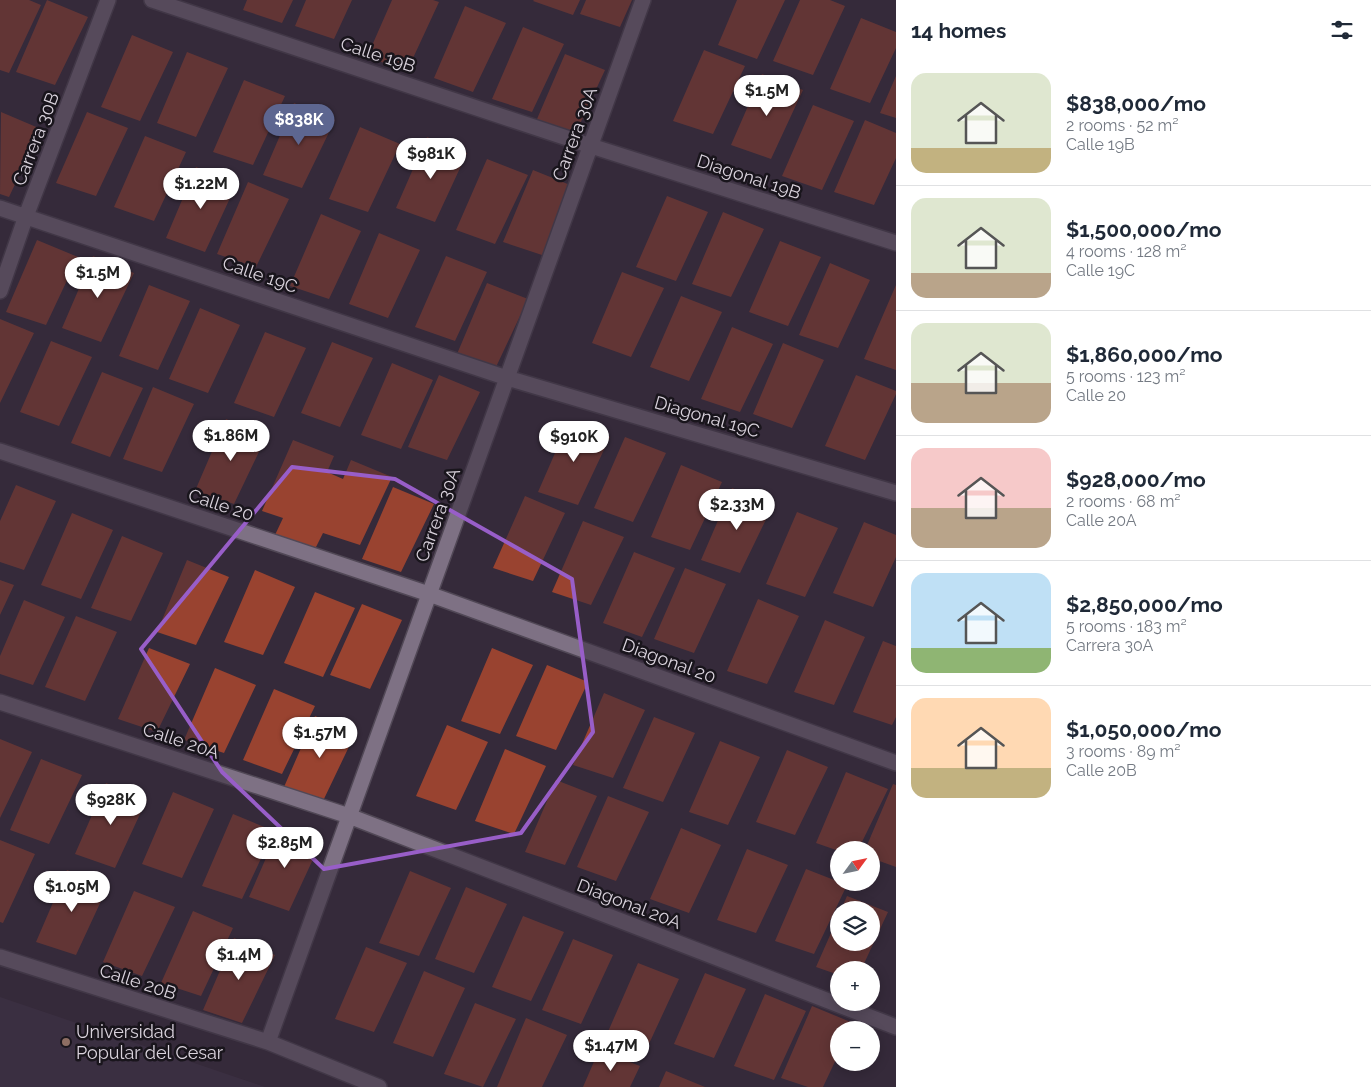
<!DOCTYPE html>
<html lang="en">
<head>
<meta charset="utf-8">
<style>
  :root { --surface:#fff; --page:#f2f2f3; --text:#1f2937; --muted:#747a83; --line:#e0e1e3; --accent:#5d6690 }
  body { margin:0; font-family:Raleway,sans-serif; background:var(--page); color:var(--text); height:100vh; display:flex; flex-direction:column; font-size:19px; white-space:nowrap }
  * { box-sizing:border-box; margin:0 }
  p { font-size:16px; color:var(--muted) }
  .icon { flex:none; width:28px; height:28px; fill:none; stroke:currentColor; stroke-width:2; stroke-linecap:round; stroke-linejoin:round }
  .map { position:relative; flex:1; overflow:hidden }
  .drawer { display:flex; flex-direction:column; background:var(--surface); width:475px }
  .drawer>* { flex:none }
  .needle { width:32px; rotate:57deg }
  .fabs { position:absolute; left:830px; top:841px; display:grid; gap:10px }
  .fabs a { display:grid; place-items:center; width:50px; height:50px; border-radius:50%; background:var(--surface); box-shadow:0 2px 12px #0003; font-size:25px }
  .price { position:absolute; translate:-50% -42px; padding:0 11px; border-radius:18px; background:#fff; color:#222; font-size:16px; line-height:32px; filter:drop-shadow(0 1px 2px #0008) }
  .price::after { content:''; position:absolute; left:50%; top:30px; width:15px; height:11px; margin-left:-8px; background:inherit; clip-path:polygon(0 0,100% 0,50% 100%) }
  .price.active { background:var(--accent); color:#fff }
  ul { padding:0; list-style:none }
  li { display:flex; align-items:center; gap:15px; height:125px; padding:0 15px }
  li+li { border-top:1px solid var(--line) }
  li span { display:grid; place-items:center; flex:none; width:140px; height:100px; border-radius:15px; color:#555 }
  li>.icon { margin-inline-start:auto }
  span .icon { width:60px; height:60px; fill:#fffc; stroke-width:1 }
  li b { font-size:21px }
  h2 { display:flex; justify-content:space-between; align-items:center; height:60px; padding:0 15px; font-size:21px }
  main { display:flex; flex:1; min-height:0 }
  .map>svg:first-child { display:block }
  .built { fill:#423549 }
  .building { fill:#994330 }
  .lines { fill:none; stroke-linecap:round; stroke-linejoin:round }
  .minor-casing { stroke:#514856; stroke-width:18 }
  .minor { stroke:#7e7184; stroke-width:15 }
  .marked { fill:none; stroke:#985ec8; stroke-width:4; stroke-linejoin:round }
  .education-dot { fill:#8d6e63; stroke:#19151c; stroke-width:2 }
  .labels { text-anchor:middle; stroke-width:5; stroke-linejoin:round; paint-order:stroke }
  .street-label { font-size:18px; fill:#dad3dd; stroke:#19151c }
  .poi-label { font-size:18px; fill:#dad3dd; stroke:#19151c; text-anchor:start }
</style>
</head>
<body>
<main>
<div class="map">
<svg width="896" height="1087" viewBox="0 0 896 1087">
  <rect width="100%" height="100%" fill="#352a3a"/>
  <!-- built -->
  <path class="built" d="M 0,997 L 265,1087 L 0,1087 Z"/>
  <!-- building -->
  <path class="building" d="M 0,0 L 29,0 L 41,5 L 9,73 L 0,70 Z
    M 47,0 L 88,17 L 55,85 L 16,72 Z
    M 247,0 L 293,0 L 282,23 L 243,10 Z
    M 306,0 L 352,0 L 334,39 L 295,26 Z
    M 392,0 L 433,0 L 439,2 L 407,71 L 367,57 Z
    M 534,0 L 580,0 L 573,15 L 533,1 Z
    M 586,0 L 632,0 L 620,27 L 580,14 Z
    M 737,0 L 785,0 L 757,59 L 718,45 Z
    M 800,0 L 830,0 L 845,6 L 813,75 L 773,61 Z
    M 465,6 L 506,23 L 473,92 L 434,78 Z
    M 861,18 L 896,32 L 896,48 L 870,103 L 830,89 Z
    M 523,27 L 564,44 L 532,112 L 492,99 Z
    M 132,35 L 173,52 L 140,121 L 101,107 Z
    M 704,50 L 745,66 L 713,134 L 673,121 Z
    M 187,52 L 228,68 L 196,137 L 157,123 Z
    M 565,54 L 605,70 L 573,139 L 534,126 Z
    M 762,74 L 803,90 L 771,159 L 731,145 Z
    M 896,76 L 896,118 L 880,113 Z
    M 244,80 L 285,96 L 253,165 L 213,152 Z
    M 294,103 L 335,120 L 302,188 L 263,175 Z
    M 813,105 L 854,121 L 822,190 L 782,176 Z
    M 1,112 L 41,129 L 9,197 L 0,194 Z
    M 87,112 L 128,128 L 96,196 L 56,183 Z
    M 865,120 L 896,133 L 896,158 L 874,205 L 834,192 Z
    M 360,127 L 400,144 L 368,212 L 329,199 Z
    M 145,136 L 186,152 L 154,221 L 114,207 Z
    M 427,137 L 467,153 L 435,222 L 396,208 Z
    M 487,159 L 528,175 L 495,244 L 456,230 Z
    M 196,167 L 237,183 L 205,252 L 166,238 Z
    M 533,170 L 575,187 L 542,255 L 503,242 Z
    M 248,182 L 289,199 L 256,267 L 217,254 Z
    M 667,196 L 708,212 L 676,281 L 636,267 Z
    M 723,212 L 764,229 L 731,297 L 692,284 Z
    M 321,214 L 361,231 L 329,299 L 290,286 Z
    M 379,233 L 420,250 L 388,318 L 349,304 Z
    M 37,240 L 78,257 L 46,325 L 6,312 Z
    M 780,241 L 821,257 L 788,326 L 749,312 Z
    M 93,256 L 134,273 L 101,342 L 62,328 Z
    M 446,256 L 487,272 L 455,341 L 415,327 Z
    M 830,263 L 870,280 L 838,348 L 799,335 Z
    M 622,272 L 664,288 L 631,357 L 592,343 Z
    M 487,283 L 528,299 L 496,367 L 457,354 Z
    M 149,285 L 190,301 L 158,370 L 119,356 Z
    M 896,285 L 896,370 L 864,359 Z
    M 681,296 L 722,312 L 689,381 L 650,367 Z
    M 200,308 L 240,325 L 208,393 L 169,379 Z
    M 0,319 L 34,333 L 0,403 Z
    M 732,327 L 773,344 L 740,412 L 701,399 Z
    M 265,332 L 306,348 L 274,417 L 234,403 Z
    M 51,341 L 92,357 L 59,426 L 20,412 Z
    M 332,342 L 373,358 L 340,427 L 301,413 Z
    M 783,343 L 824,360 L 792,428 L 753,414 Z
    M 392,363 L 433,380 L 401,449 L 361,435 Z
    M 102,372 L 143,388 L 110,457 L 71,443 Z
    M 439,375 L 480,392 L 447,460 L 408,447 Z
    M 856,375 L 896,391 L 896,394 L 865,460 L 825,446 Z
    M 153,387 L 194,404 L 162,472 L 123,459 Z
    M 226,419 L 267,435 L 234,504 L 195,491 Z
    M 569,421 L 610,437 L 578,505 L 538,492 Z
    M 625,437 L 666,453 L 633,522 L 594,508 Z
    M 293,440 L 334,456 L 327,472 L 343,479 L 351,460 L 392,477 L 360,545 L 323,533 L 315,549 L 275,535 L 283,518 L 262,511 Z
    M 681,465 L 722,482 L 690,550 L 651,537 Z
    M 16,485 L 56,501 L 24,570 L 0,562 L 0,521 Z
    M 393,487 L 434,504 L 401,572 L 362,559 Z
    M 732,488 L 773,505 L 740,573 L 701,560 Z
    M 525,496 L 565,513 L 533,581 L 493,568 Z
    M 797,512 L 838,528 L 805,597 L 766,584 Z
    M 72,513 L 113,530 L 81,599 L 41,585 Z
    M 583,521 L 624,537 L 591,605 L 552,592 Z
    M 864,522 L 896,535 L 896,557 L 873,607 L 833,593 Z
    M 122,536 L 163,553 L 131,621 L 91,608 Z
    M 634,552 L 675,568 L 642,637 L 603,623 Z
    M 187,560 L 229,577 L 196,645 L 157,632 Z
    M 685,568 L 726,584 L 694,653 L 654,639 Z
    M 255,570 L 295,587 L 263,655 L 224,642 Z
    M 0,580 L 14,585 L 0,615 Z
    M 315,592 L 355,608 L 323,677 L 284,663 Z
    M 758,599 L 799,616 L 767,684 L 727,671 Z
    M 24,600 L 65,617 L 33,685 L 0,674 L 0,656 Z
    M 362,604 L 402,620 L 370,689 L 330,675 Z
    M 76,616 L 117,632 L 85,701 L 45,687 Z
    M 825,620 L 865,637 L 834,705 L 794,692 Z
    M 883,641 L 896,646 L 896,717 L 892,725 L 853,712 Z
    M 149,648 L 190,664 L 157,732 L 118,719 Z
    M 492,648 L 533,665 L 500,734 L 461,721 Z
    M 547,665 L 588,682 L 556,750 L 516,736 Z
    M 215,668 L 256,685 L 224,753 L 184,740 Z
    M 274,689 L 315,706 L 282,774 L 243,760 Z
    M 604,693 L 645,710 L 613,778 L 573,765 Z
    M 315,716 L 356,732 L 323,801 L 284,787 Z
    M 654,717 L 695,733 L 663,802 L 623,788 Z
    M 447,725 L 488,742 L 456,810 L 416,796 Z
    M 0,739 L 32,752 L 0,818 Z
    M 720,741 L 760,757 L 728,825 L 689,812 Z
    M 505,749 L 546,766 L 514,834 L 475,821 Z
    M 787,750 L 828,767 L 795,835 L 756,822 Z
    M 41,759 L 82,775 L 49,844 L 10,830 Z
    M 846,772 L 888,789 L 858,850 L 839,850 L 839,851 L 816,843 Z
    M 556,780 L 597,796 L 565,865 L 525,852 Z
    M 106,783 L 147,799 L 115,868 L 75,854 Z
    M 893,784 L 896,785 L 896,867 L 871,858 L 871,850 L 865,850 Z
    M 173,792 L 214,809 L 182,878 L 142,864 Z
    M 608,796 L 649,812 L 616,881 L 577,867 Z
    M 233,814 L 274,831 L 242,899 L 202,886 Z
    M 280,826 L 321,842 L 289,911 L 249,897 Z
    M 681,828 L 721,845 L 689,913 L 650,899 Z
    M 0,840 L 35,854 L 3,923 L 0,922 Z
    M 747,849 L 788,865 L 756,933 L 717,920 Z
    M 806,869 L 847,885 L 814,954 L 775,941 Z
    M 67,870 L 108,886 L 76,955 L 36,942 Z
    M 410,871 L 451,888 L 419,956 L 379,943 Z
    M 466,887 L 507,904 L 474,973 L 435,959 Z
    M 134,891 L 175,907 L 142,976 L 103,962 Z
    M 847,896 L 888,912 L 861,970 L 839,970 L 839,975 L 816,967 L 839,915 L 839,942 L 871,942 L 871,910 L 841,910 Z
    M 193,911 L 233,928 L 201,996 L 161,983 Z
    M 523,916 L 564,932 L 531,1001 L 492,987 Z
    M 234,938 L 275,955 L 242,1023 L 203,1010 Z
    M 573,939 L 613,955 L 581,1024 L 542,1010 Z
    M 366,947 L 407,963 L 374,1032 L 335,1019 Z
    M 638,963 L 679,979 L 647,1048 L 607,1034 Z
    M 424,971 L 465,988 L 433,1057 L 393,1043 Z
    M 705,973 L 746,989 L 714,1058 L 674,1044 Z
    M 765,994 L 806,1011 L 774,1080 L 734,1066 Z
    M 475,1003 L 516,1019 L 483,1087 L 444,1074 Z
    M 812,1006 L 853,1023 L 850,1030 L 839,1030 L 839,1053 L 823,1087 L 808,1087 L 781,1078 Z
    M 526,1018 L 567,1035 L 542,1087 L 497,1087 Z
    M 599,1050 L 640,1066 L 630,1087 L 583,1087 Z
    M 666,1071 L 705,1087 L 659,1087 Z"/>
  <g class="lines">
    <!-- minor casing -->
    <g class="minor-casing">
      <path id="minor" d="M 152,0 L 591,146 L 896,243
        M 0,208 L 507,378 L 896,493
        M 0,291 L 26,216 L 108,0
        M 0,451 L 429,594 L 896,763
        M 0,702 L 349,816 L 896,1027
        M 0,957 L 268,1042 L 379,1087
        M 268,1042 L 643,0"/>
    </g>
    <!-- minor -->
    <use href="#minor" class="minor"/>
  </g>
  <!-- marked area -->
  <path d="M0 0H896V1087H0ZM 292,467 L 395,479 L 572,579 L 593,732 L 521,833 L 324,869 L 222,772 L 141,649 Z" fill="#352a3a" fill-opacity=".55" fill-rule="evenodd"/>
  <path class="marked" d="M 292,467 L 395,479 L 572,579 L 593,732 L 521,833 L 324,869 L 222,772 L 141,649 Z"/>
  <!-- markers -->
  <circle class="education-dot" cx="66" cy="1042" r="5"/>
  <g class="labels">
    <!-- street labels -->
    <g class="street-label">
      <text transform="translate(378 55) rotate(18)" y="6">Calle 19B</text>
      <text transform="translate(575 134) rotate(-70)" y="6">Carrera 30A</text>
      <text transform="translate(36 139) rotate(-69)" y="6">Carrera 30B</text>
      <text transform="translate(749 177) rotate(18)" y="6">Diagonal 19B</text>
      <text transform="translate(260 275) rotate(19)" y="6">Calle 19C</text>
      <text transform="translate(707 417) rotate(16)" y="6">Diagonal 19C</text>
      <text transform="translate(221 505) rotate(18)" y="6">Calle 20</text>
      <text transform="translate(438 515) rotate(-70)" y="6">Carrera 30A</text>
      <text transform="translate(669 661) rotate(20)" y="6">Diagonal 20</text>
      <text transform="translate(181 741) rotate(18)" y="6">Calle 20A</text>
      <text transform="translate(629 904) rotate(21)" y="6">Diagonal 20A</text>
      <text transform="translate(138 982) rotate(18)" y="6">Calle 20B</text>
    </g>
    <!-- poi labels -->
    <g class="poi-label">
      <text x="76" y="1038">Universidad<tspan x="76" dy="21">Popular del Cesar</tspan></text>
    </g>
  </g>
</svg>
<div class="fabs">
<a><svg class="needle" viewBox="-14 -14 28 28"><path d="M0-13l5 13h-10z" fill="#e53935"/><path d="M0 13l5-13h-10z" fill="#747a83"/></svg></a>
<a><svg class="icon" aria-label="layers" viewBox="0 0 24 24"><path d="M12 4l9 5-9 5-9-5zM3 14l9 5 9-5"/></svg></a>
<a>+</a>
<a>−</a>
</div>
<b class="price" style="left:767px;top:117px">$1.5M</b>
<b class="price active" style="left:299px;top:146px">$838K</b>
<b class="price" style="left:431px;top:180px">$981K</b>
<b class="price" style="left:201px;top:210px">$1.22M</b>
<b class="price" style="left:98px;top:299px">$1.5M</b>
<b class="price" style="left:231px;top:462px">$1.86M</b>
<b class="price" style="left:574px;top:463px">$910K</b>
<b class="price" style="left:737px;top:531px">$2.33M</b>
<b class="price" style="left:320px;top:759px">$1.57M</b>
<b class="price" style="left:111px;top:826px">$928K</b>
<b class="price" style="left:285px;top:869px">$2.85M</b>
<b class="price" style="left:72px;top:913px">$1.05M</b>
<b class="price" style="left:239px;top:981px">$1.4M</b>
<b class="price" style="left:611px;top:1072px">$1.47M</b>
</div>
<section class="drawer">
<h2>14 homes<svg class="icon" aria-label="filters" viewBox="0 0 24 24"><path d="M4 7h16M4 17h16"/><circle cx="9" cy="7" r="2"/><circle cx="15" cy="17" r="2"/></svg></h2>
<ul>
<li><span style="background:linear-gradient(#dfe7d0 75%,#c2b280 0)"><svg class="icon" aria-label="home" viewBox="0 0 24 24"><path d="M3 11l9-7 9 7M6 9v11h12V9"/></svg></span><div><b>$838,000/mo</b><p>2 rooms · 52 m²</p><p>Calle 19B</p></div></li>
<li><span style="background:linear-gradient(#dfe7d0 75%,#b9a48a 0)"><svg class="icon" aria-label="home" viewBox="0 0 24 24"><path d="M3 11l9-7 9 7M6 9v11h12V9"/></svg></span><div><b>$1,500,000/mo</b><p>4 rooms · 128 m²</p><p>Calle 19C</p></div></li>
<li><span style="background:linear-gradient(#dfe7d0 60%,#b9a48a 0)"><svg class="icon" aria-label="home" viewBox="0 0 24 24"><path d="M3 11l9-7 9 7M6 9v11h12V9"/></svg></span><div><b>$1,860,000/mo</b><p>5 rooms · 123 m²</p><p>Calle 20</p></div></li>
<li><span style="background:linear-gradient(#f6c9c9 60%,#b9a48a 0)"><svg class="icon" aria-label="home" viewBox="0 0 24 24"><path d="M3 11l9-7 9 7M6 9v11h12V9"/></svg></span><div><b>$928,000/mo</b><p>2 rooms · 68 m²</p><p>Calle 20A</p></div></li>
<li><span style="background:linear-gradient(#bfe0f5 75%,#8fb573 0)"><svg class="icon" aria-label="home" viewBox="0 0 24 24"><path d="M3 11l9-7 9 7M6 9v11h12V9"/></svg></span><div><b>$2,850,000/mo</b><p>5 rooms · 183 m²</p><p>Carrera 30A</p></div></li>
<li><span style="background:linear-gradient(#ffd9b3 70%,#c2b280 0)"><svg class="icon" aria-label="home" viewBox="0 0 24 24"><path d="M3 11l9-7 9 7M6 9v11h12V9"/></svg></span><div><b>$1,050,000/mo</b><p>3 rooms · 89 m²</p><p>Calle 20B</p></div></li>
</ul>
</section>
</main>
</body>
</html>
